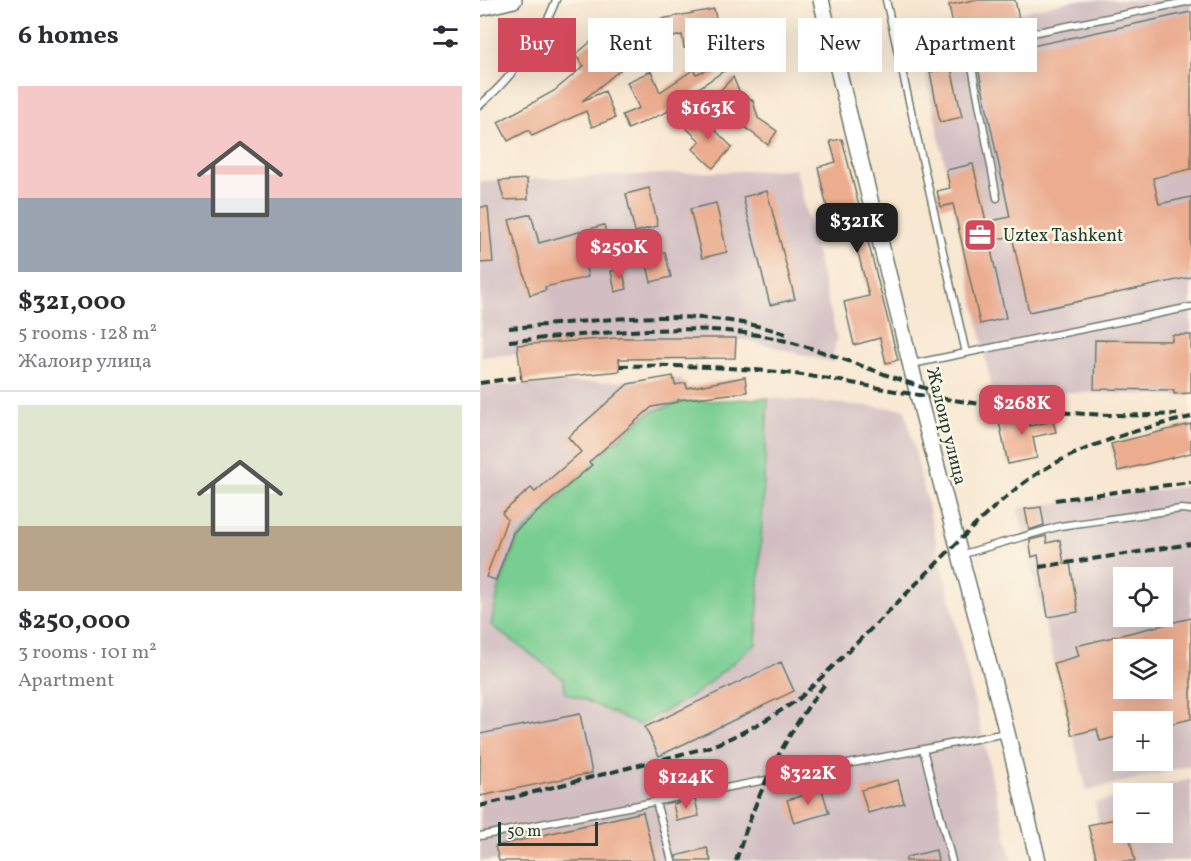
<!DOCTYPE html>
<html lang="en">
<head>
<meta charset="utf-8">
<style>
  :root { --surface:#fff; --page:#f7f7f7; --text:#2b2b33; --muted:#7c7c81; --line:#e1e1e2; --accent:#d1495b }
  body { margin:0; font-family:Vollkorn,serif; background:var(--page); color:var(--text); height:100vh; display:flex; flex-direction:column; font-size:22px; white-space:nowrap }
  * { box-sizing:border-box; margin:0 }
  p { font-size:20px; color:var(--muted) }
  .icon { flex:none; width:33px; height:33px; fill:none; stroke:currentColor; stroke-width:2; stroke-linecap:round; stroke-linejoin:round }
  .map { position:relative; flex:1; overflow:hidden }
  .side { display:flex; flex-direction:column; background:var(--surface); width:480px }
  .side>* { flex:none }
  .guide { position:absolute; left:18px; top:18px; width:570px; height:54px; display:flex; gap:12px }
  .buttons { position:absolute; left:633px; top:567px; display:grid; gap:12px }
  .buttons a { display:grid; place-items:center; width:60px; height:60px; border-radius:0px; background:var(--surface); box-shadow:0 6px 24px #0002; font-size:30px }
  .scale { position:absolute; left:18px; bottom:15px; width:100px; box-sizing:border-box; padding-left:6px; border:3px solid #1f3d34; border-top:0; font-size:16px; line-height:21px; white-space:nowrap; color:#1f3d34; -webkit-text-stroke:4px #fcf5e5; paint-order:stroke }
  .price { position:absolute; translate:-50% -51px; padding:0 14px; border-radius:12px; background:var(--accent); color:#fff; font-size:20px; line-height:39px; filter:drop-shadow(0 2px 3px #0008) }
  .price::after { content:''; position:absolute; left:50%; top:36px; width:18px; height:14px; margin-left:-9px; background:inherit; clip-path:polygon(0 0,100% 0,50% 100%) }
  .price.current { background:#222; color:#fff }
  ul { padding:0; list-style:none }
  li { display:grid; align-content:center; gap:12px; height:318px; padding:0 18px }
  li+li { border-top:2px solid var(--line) }
  li span { display:grid; place-items:center; height:186px; border-radius:0px; color:#555 }
  li>.icon { margin-inline-start:auto }
  span .icon { width:108px; height:108px; fill:#fffc; stroke-width:1 }
  li b { font-size:26px }
  h2 { display:flex; justify-content:space-between; align-items:center; height:72px; padding:0 18px; font-size:26px }
  .chip { padding:0 21px; border-radius:0px; background:var(--surface); box-shadow:0 6px 24px #0002; font-size:21px; line-height:54px }
  .chip.current { background:var(--accent); color:#fff }
  main { display:flex; flex:1; min-height:0 }
  .map>svg:first-child { display:block }
  .industrial { fill:#d2bec2; fill-rule:evenodd }
  .green { fill:#78cd92; stroke:#4c8563; stroke-width:1.5 }
  .building { fill:#ebac8f; fill-rule:evenodd }
  .lines { fill:none; stroke-linecap:round; stroke-linejoin:round }
  .service-casing { stroke:#6b786b; stroke-width:9 }
  .tertiary-casing { stroke:#6b786b; stroke-width:18 }
  .service { stroke:#fff; stroke-width:6 }
  .tertiary { stroke:#fff; stroke-width:15 }
  .rail { stroke:#1f3d34; stroke-width:4; stroke-dasharray:9 4.5; stroke-linecap:butt }
  .labels { text-anchor:middle; stroke-width:5; stroke-linejoin:round; paint-order:stroke }
  .poi-label { font-size:18px; fill:#1f3d34; stroke:#fcf5e5; text-anchor:start }
  .street-label { font-size:18px; fill:#1f3d34; stroke:#fcf5e5 }
</style>
</head>
<body>
<main>
<section class="side">
<h2>6 homes<svg class="icon" aria-label="filters" viewBox="0 0 24 24"><path d="M4 7h16M4 17h16"/><circle cx="9" cy="7" r="2"/><circle cx="15" cy="17" r="2"/></svg></h2>
<ul>
<li><span style="background:linear-gradient(#f6c9c9 60%,#9aa5b1 0)"><svg class="icon" aria-label="home" viewBox="0 0 24 24"><path d="M3 11l9-7 9 7M6 9v11h12V9"/></svg></span><div><b>$321,000</b><p>5 rooms · 128 m²</p><p>Жалоир улица</p></div></li>
<li><span style="background:linear-gradient(#dfe7d0 65%,#b9a48a 0)"><svg class="icon" aria-label="home" viewBox="0 0 24 24"><path d="M3 11l9-7 9 7M6 9v11h12V9"/></svg></span><div><b>$250,000</b><p>3 rooms · 101 m²</p><p>Apartment</p></div></li>
</ul>
</section>
<div class="map">
<svg width="711" height="861" viewBox="0 0 711 861">
  <rect width="100%" height="100%" fill="#fcf5e5"/>
  <filter id="ink" filterUnits="userSpaceOnUse"><feTurbulence type="fractalNoise" baseFrequency=".0167" numOctaves="2"/><feDisplacementMap in="SourceGraphic" scale="12" xChannelSelector="R" yChannelSelector="G"/><feConvolveMatrix kernelMatrix="1 2 1 2 8 2 1 2 1" color-interpolation-filters="sRGB"/></filter>
  <filter id="wash" filterUnits="userSpaceOnUse"><feTurbulence type="fractalNoise" baseFrequency=".008" numOctaves="4" result="noise"/><feDisplacementMap in="SourceGraphic" scale="24" xChannelSelector="R" yChannelSelector="G"/><feGaussianBlur stdDeviation="1.35" result="paint"/><feColorMatrix in="noise" values="0 0 0 0 0 0 0 0 0 0 0 0 0 0 0 0 0 1.4 0 .05"/><feComposite in="paint" operator="in"/></filter>
  <g filter="url(#wash)">
    <rect width="100%" height="100%" fill="#f8e7d1"/>
    <!-- industrial -->
    <path class="industrial" d="M 494,0 L 535,0 L 538,13 L 594,0 L 711,0 L 711,396 L 512,390 L 474,205 L 461,207 L 457,191 L 470,188 L 438,38 L 474,31 L 469,5 Z
      M 316,169 L 357,339 L 353,354 L 355,363 L 267,340 L 200,341 L 1,357 L 0,181 Z
      M 203,379 L 201,402 L 169,413 L 84,679 L 85,693 L 100,698 L 276,644 L 288,398 L 425,409 L 532,861 L 0,861 L 0,386 Z
      M 711,486 L 711,765 L 607,791 L 574,663 L 538,508 ZM 644,578 L 682,578 L 682,616 L 644,616 ZM 644,650 L 682,650 L 682,688 L 644,688 ZM 644,722 L 682,722 L 682,760 L 644,760 Z
      M 711,779 L 711,861 L 624,861 L 615,803 L 643,796 L 644,832 L 682,832 L 682,794 L 653,793 Z"/>
    <!-- green -->
    <path class="green" d="M 288,398 L 276,644 L 214,695 L 159,725 L 100,698 L 85,693 L 84,679 L 11,625 L 20,585 L 38,538 L 131,445 L 169,413 L 201,402 Z"/>
    <g id="blocks">
      <!-- building -->
      <path class="building" d="M 494,0 L 535,0 L 539,19 L 474,31 L 469,5 Z
        M 234,9 L 241,41 L 204,48 L 202,35 L 189,38 L 184,29 L 176,40 L 153,59 L 151,57 L 157,47 L 149,37 L 164,25 L 169,31 L 176,20 Z
        M 711,12 L 711,169 L 673,178 L 679,204 L 711,197 L 711,277 L 549,312 L 532,236 L 509,241 L 526,318 L 500,324 L 473,204 L 461,207 L 457,191 L 470,188 L 466,170 L 493,164 L 506,222 L 530,217 L 496,58 Z
        M 126,29 L 142,47 L 135,54 L 145,66 L 102,101 L 125,91 L 135,118 L 112,127 L 106,111 L 52,136 L 49,130 L 28,141 L 18,122 L 74,91 L 104,66 L 95,55 Z
        M 252,60 L 254,64 L 188,109 L 189,111 L 148,129 L 142,115 L 159,108 L 147,82 L 171,71 L 180,92 L 213,70 L 216,74 Z
        M 471,68 L 482,117 L 460,122 L 450,72 Z
        M 253,77 L 259,91 L 273,101 L 278,118 L 297,131 L 288,145 L 243,110 L 234,97 Z
        M 218,113 L 252,147 L 233,168 L 213,149 L 220,141 L 205,127 Z
        M 362,139 L 418,360 L 406,363 L 400,338 L 374,345 L 364,302 L 389,296 L 371,225 L 352,230 L 338,167 L 356,162 L 350,141 Z
        M 47,179 L 48,199 L 24,200 L 19,181 Z
        M 169,188 L 178,226 L 155,232 L 146,194 Z
        M 287,191 L 315,299 L 290,305 L 263,197 Z
        M 236,203 L 247,252 L 222,258 L 210,209 Z
        M 0,207 L 8,207 L 13,262 L 0,263 Z
        M 51,214 L 59,243 L 124,225 L 129,243 L 102,251 L 108,277 L 65,287 L 66,290 L 50,295 L 29,220 Z
        M 185,252 L 191,277 L 171,282 L 165,257 Z
        M 142,269 L 147,289 L 135,292 L 131,271 Z
        M 692,335 L 711,335 L 711,393 L 694,394 L 694,390 L 614,389 L 615,340 L 692,341 Z
        M 137,338 L 256,338 L 255,358 L 139,359 L 140,371 L 42,381 L 37,345 Z
        M 193,376 L 195,385 L 206,383 L 207,388 L 265,377 L 267,392 L 198,400 L 198,402 L 172,407 L 109,462 L 112,465 L 33,533 L 16,580 L 6,577 L 27,519 L 22,513 L 51,488 L 55,492 L 101,452 L 88,437 L 148,384 Z
        M 547,411 L 550,426 L 573,421 L 576,432 L 553,437 L 557,458 L 528,464 L 518,417 Z
        M 711,424 L 711,453 L 638,471 L 631,444 Z
        M 561,507 L 564,525 L 549,530 L 545,509 Z
        M 566,536 L 567,543 L 580,540 L 584,564 L 590,563 L 598,612 L 568,617 L 558,555 L 552,557 L 550,545 L 550,540 Z
        M 711,618 L 711,719 L 682,726 L 682,722 L 644,722 L 644,735 L 620,741 L 617,729 L 592,735 L 574,663 L 599,656 L 596,646 ZM 644,650 L 682,650 L 682,688 L 644,688 Z
        M 301,662 L 314,691 L 179,756 L 165,727 Z
        M 100,714 L 112,773 L 0,796 L 0,734 Z
        M 418,780 L 424,803 L 388,813 L 381,790 Z
        M 342,790 L 349,813 L 314,823 L 307,800 Z
        M 215,799 L 219,816 L 197,821 L 193,804 Z
        M 163,812 L 175,861 L 19,861 L 15,846 Z
        M 644,817 L 644,832 L 648,832 L 655,861 L 617,861 L 608,825 Z
        M 227,848 L 231,861 L 197,861 L 196,856 Z
        M 456,850 L 458,861 L 426,861 L 426,857 Z"/>
    </g>
  </g>
  <g filter="url(#ink)">
    <use href="#blocks" fill-opacity="0" stroke="#6b786b" stroke-width="1.5"/>
    <g class="lines">
      <!-- service casing -->
      <g class="service-casing">
        <path id="service" d="M 406,0 L 486,353
          M 0,105 C 30,80 63,36 76,0
          M 517,198 L 488,46 L 711,1
          M 432,364 L 711,307
          M 480,555 L 580,526 L 701,509 L 711,510
          M 443,749 L 472,861
          M 176,802 L 192,861
          M 0,836 L 526,733"/>
      </g>
      <!-- tertiary casing -->
      <g class="tertiary-casing">
        <path id="tertiary" d="M 341,0 L 438,395 L 527,733 L 558,861
          M 0,8 L 34,0"/>
      </g>
      <!-- service -->
      <use href="#service" class="service"/>
      <!-- tertiary -->
      <use href="#tertiary" class="tertiary"/>
      <!-- rail -->
      <path class="rail" d="M 29,328 C 121,321 220,304 309,335
        M 29,341 C 115,335 213,319 298,339 C 351,352 399,374 451,390
        M 140,366 C 200,365 262,367 322,375 C 361,380 400,389 439,395 C 524,408 611,419 697,414
        M 0,383 L 41,377
        M 575,500 L 711,482
        M 559,567 L 711,544
        M 0,806 L 229,747 C 263,734 291,718 320,698 C 364,656 407,613 450,570 C 483,537 529,488 570,466 C 614,442 662,428 711,417
        M 256,861 C 275,797 304,735 346,683"/>
    </g>
  </g>
  <!-- icons -->
  <defs>
    <g id="office-square" transform="scale(1.725)"><rect x="-9" y="-9" width="18" height="18" rx="4" fill="#d1495b" stroke="#fcf5e5"/><path d="M-6-3h4V-5.5h4V-3h4V5H-6ZM-1-4.5V-3h2v-1.5ZM-6 0V1H6V0Z" fill="#fff"/></g>
  </defs>
  <g fill-rule="evenodd">
    <use href="#office-square" x="500" y="235"/>
  </g>
  <g class="labels">
    <!-- poi labels -->
    <g class="poi-label">
      <text x="523" y="241">Uztex Tashkent</text>
    </g>
    <!-- street labels -->
    <g class="street-label">
      <text transform="translate(467 426) rotate(76)" y="6">Жалоир улица</text>
    </g>
  </g>
</svg>
<div class="buttons">
<a><svg class="icon" aria-label="locate" viewBox="0 0 24 24"><circle cx="12" cy="12" r="6"/><path d="M12 2v4M12 18v4M2 12h4M18 12h4"/></svg></a>
<a><svg class="icon" aria-label="layers" viewBox="0 0 24 24"><path d="M12 4l9 5-9 5-9-5zM3 14l9 5 9-5"/></svg></a>
<a>+</a>
<a>−</a>
</div>
<div class="scale">50 m</div>
<b class="price" style="left:228px;top:141px">$163K</b>
<b class="price current" style="left:377px;top:254px">$321K</b>
<b class="price" style="left:139px;top:280px">$250K</b>
<b class="price" style="left:542px;top:436px">$268K</b>
<b class="price" style="left:328px;top:806px">$322K</b>
<b class="price" style="left:206px;top:810px">$124K</b>
<div class="guide">
<a class="chip current">Buy</a>
<a class="chip">Rent</a>
<a class="chip">Filters</a>
<a class="chip">New</a>
<a class="chip">Apartment</a>
</div>
</div>
</main>
</body>
</html>
